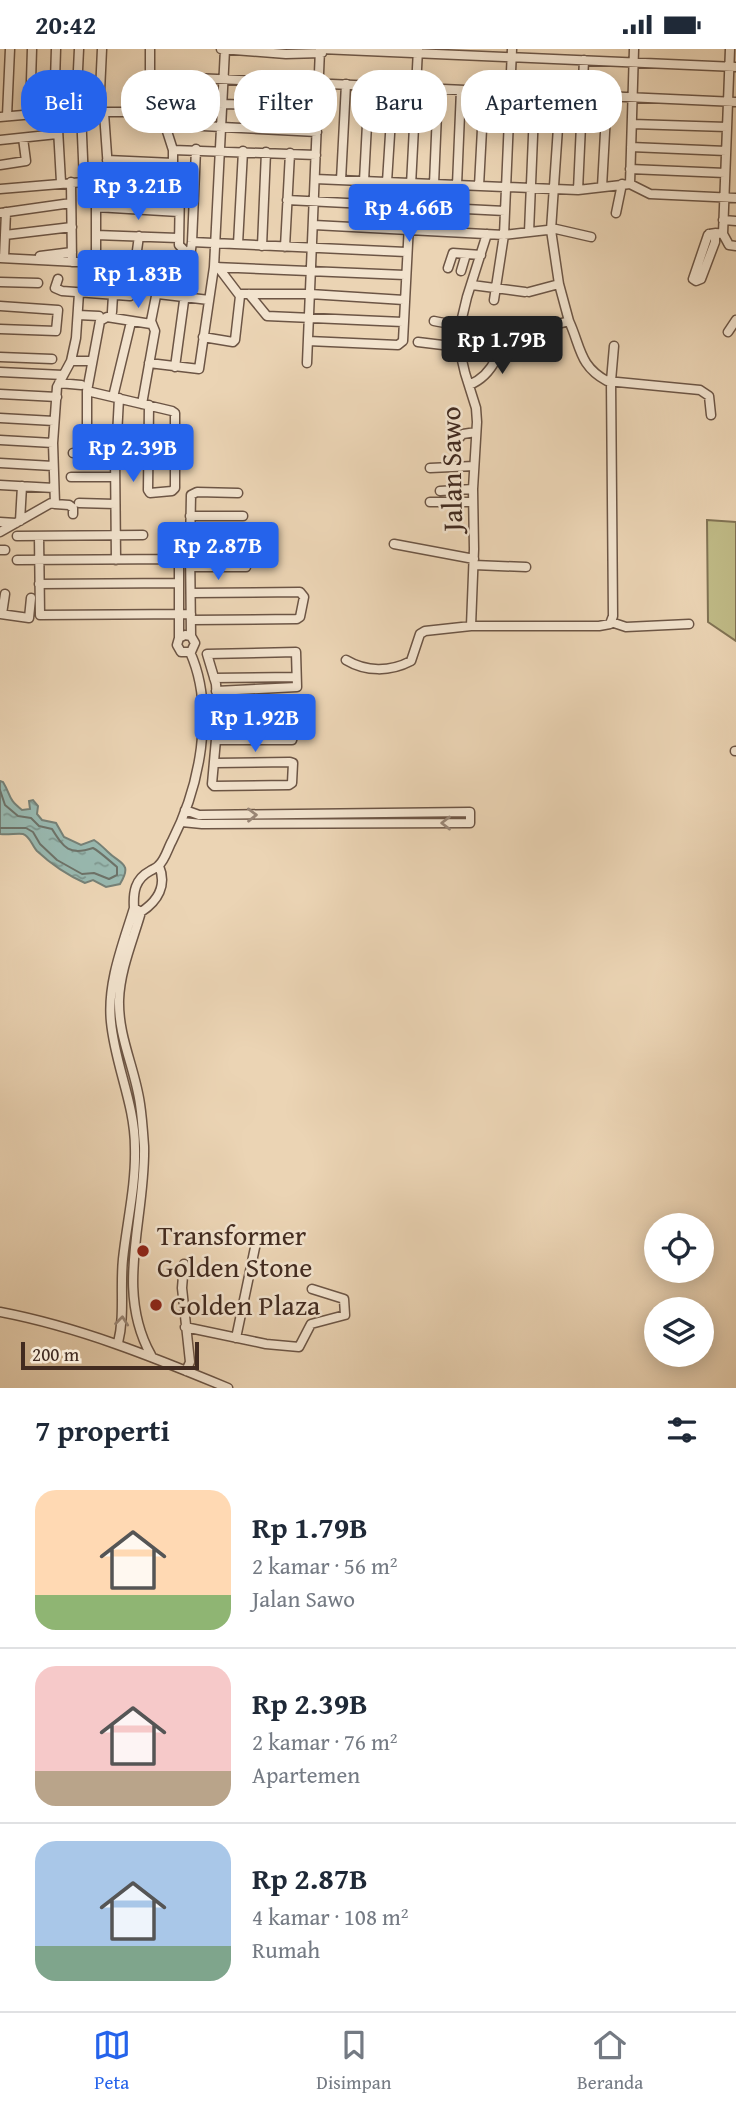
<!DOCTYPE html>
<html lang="id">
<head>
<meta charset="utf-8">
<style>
  :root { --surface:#fff; --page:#f2f2f3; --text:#1f2937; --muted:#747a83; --line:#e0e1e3; --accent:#2563eb }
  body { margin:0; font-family:"Gentium Book Plus",serif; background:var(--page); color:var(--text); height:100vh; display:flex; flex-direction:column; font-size:26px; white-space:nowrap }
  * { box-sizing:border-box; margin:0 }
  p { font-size:23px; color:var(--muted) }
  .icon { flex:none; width:38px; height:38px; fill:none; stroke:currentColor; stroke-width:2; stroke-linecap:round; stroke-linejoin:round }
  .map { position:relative; height:1339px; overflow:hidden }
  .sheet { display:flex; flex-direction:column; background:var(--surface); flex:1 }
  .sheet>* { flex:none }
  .top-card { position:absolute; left:21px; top:21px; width:695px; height:63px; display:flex; gap:14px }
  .tools { position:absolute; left:644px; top:1164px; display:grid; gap:14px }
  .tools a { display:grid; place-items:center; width:70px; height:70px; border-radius:50%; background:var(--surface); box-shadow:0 4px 18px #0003; font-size:35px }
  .scale { position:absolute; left:21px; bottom:18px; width:178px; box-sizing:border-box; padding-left:7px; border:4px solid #422b20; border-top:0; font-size:19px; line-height:24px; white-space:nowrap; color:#422b20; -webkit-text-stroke:5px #f2e3ce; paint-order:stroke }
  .price { position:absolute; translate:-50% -60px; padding:0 16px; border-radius:7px; background:var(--accent); color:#fff; font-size:23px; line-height:46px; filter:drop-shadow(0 2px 4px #0008) }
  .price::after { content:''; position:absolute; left:50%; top:42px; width:21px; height:16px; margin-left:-10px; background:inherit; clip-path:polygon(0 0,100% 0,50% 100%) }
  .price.on { background:#222; color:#fff }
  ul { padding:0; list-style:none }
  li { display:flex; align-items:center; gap:21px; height:175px; padding:0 35px }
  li+li { border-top:2px solid var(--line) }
  li span { display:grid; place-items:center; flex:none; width:196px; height:140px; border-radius:21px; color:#555 }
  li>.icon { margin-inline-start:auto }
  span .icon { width:84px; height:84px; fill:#fffc; stroke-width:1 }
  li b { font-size:30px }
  h2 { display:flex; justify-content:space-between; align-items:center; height:84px; padding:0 35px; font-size:30px }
  .pill { padding:0 24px; border-radius:28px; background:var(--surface); box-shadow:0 4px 18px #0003; font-size:24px; line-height:63px }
  .pill.on { background:var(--accent); color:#fff }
  .status { display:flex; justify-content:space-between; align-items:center; height:49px; padding:0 35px; background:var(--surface); direction:ltr }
  .status svg { height:19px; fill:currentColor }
  .menu { display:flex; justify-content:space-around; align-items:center; height:98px; border-top:2px solid var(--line); background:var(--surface); font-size:19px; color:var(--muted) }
  .menu a { display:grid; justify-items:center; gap:4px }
  .menu .on { color:var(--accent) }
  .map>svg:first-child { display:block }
  .park { fill:#c0bb87; stroke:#817354; stroke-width:2 }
  .water { fill:url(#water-ripples); stroke:#768076; stroke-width:2 }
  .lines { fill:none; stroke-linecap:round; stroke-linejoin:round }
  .shore { stroke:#6d7268; stroke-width:2 }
  .minor-casing { stroke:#6c5545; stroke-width:11 }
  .minor { stroke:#f2e3ce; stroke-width:8 }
  .oneway { stroke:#9a8777 }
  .poi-dot { fill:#8f2418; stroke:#f2e3ce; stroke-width:2.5 }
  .labels { text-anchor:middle; stroke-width:5; stroke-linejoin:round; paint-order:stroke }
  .street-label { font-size:28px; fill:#422b20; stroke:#f2e3ce }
  .poi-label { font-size:28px; fill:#422b20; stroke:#f2e3ce; text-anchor:start }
</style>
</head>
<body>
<div class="status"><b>20:42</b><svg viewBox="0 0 49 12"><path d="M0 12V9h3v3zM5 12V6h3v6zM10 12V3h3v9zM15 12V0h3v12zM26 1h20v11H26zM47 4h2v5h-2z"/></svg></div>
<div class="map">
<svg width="736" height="1339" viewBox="0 0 736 1339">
  <defs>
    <pattern id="water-ripples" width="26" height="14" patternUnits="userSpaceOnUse" patternTransform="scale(1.75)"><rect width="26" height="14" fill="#98b8af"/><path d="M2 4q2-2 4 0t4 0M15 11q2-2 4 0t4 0" fill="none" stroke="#7e968e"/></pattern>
  </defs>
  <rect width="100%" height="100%" fill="#ebd4b4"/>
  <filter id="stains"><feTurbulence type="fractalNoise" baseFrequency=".00286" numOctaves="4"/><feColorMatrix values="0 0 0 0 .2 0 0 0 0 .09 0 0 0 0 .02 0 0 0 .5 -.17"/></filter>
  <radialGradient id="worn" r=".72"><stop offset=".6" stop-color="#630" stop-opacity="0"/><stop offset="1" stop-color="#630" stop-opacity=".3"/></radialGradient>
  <!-- park -->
  <path class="park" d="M 707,471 L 736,473 L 736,592 L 708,573 Z"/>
  <!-- water -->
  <path class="water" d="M 0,732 L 3,733 C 12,748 7,749 22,761 L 30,760 L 29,752 L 33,751 L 38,757 L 37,765 L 42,771 L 56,774 L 64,788 L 81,796 L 94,791 C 100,795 103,798 108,803 C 120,815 133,814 120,835 L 106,838 L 93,831 L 85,834 C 67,826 52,816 37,802 C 32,797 30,787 23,785 C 18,784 8,786 0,785 Z"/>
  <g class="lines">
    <!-- shore -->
    <path class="shore" d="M 0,741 L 5,756 L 18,767 L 31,769 L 39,777 L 52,780 C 64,799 69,807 93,799 C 99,802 111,813 117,818 L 117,826 L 109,830 L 94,824 L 82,825 L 57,811 L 40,795 L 33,783 L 26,779 L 0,779"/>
    <!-- minor casing -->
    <g class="minor-casing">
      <path id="minor" d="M 221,0 L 286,5 L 322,4
        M 225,0 L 214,218 L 405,226
        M 321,0 L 736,18
        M 730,0 L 723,185 L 729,196 L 736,197
        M 150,27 L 150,0
        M 582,46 L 736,53
        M 157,51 L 173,101
        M 158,53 L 318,58
        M 509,61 L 581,65
        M 76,63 L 79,0
        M 81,63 L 84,133
        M 30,64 L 32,0
        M 99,64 L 102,0
        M 104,64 L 109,134
        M 7,67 L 10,0
        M 0,68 L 57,63 L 151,63 L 150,27 L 510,43
        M 164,75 L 317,83
        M 632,75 L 727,78
        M 58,80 L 61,133
        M 0,91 L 57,85 L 54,63 L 56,0
        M 631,98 L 726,102
        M 107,111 L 173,114
        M 0,116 L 26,112 L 23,89
        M 630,120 L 725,124
        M 315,130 L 578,141 L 630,135 L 650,145 L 736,149
        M 194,131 L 173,130 L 173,101 L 316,106
        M 341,131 L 346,35
        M 364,132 L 369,37
        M 71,133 L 72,213
        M 387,133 L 393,38
        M 434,135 L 438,40
        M 630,135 L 634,0
        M 457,136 L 461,41
        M 180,137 L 179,196 L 185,202 L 191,203
        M 479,137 L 484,42
        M 602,138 L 607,47
        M 0,140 L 84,133 L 180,139
        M 578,141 L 584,11
        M 287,151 L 505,162
        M 96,158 L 179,163
        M 0,164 L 71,154
        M 616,164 L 622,135
        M 723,171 L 736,172
        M 314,176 L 504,186 L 556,180 L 591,188
        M 529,183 L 534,63
        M 709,185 L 715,188 L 715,193 L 701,230 L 696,232 L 693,230 L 708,186 C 713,183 718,184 723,185
        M 5,186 L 72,178
        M 96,186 L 178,189
        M 192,193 L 406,203
        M 238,195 L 243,102
        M 262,197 L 266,103
        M 285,198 L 290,104
        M 40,207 L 72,203
        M 0,209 L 135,216 L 139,187
        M 4,209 L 6,163
        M 96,214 L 96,134
        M 448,219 L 453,204 L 481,206
        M 461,222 L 466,205
        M 58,230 L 55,239 L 62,242 L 130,247
        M 0,233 L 38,234
        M 472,236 L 525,243
        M 529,243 L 559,235
        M 239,245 L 310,245 L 404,251
        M 249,245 L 267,267 L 403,273
        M 494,251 L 504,186 L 512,0
        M 0,257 L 58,261 L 56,282 L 0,280
        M 112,263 L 113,246
        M 78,266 L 99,267
        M 434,272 C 443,274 452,275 461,276 C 485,276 512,277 496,310 C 490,322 482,331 469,336
        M 569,272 C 581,298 579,317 607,332 L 700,341 L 709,347 L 711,366
        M 728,283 L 736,271
        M 203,288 L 233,293 L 235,291 L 240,247 L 218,218
        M 501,291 L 569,272 L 559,235 L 551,181 L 559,64
        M 308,292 L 398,296 L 403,292 L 418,0
        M 418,293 L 459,298
        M 0,308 L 52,310
        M 71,312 L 89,312
        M 149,314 L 199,320 L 214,218
        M 307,314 L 320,0
        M 175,318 L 192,193 L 196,100
        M 0,323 L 63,326
        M 59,334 L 81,336
        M 87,342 L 172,362 L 175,364 L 175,439 L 172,442 L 150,444 L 148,441 L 149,356
        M 0,345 L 57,348
        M 113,348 L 131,273
        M 119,349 L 117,387 L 87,386 L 87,342 L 100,272 L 107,268 L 151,275
        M 142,355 L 155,282 L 151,272 L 156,247 L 158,245 L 209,251
        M 0,369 L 54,372
        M 0,391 L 53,394
        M 455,393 L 463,385 L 476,383
        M 73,404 L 115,405 L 116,511
        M 0,414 L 53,417
        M 430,419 L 474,417
        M 71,428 L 115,428
        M 0,436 L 54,439
        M 440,442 L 473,440
        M 430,453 L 473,453
        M 79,454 L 115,455
        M 55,455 L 69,456 L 73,459 L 73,465
        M 190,467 L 243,467
        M 20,472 L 22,437
        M 0,473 L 16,474
        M 0,483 L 51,454 L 55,455 L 53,394 L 57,338 L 71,312 L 76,289 L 79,244
        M 17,487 L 143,486
        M 39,487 L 40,566 L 191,565
        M 190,492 L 245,492
        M 394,495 L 474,510
        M 190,498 L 191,446 L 197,443 L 238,444
        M 0,501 L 5,501
        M 17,511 L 178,510
        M 474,516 L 526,518
        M 190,518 L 246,518
        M 39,535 L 178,534
        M 191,544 L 300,543 L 304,548 L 300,568 L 297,570 L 191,571
        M 0,565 L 29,569 L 31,549
        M 2,565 L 5,545
        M 611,573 L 626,578 L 689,575
        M 471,577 L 474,500 L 473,440 L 477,373 L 476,359 L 465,324 L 457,290 L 467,248 L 487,185
        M 179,589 L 179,498 L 190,498 L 191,587 L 195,594 L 191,603 L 181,603 L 177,596 L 179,589 L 185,586 L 191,587
        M 346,611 C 366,623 390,623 411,612 L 420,585 L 425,582 L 471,577 L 599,577 L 610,575 L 613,567 L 611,332 L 614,297
        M 214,629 L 296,628
        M 218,691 L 292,691 L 297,672 L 294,668 L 218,668
        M 735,702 L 736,702
        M 215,714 L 290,713 L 293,714 L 292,734 L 289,736 L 214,737 L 212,735 L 218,668 L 216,635 L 207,605 L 296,603 L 297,638 L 216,642
        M 182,773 L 202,775 L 470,774 L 470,763 L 199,766 L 185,761
        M 159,817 C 167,836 158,852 141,863 L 134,859 C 133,843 135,830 150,822 C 153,820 157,819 159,816 C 165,811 168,799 172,792 C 199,739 216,661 190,603
        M 141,863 C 133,891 120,921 119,951 C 118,988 135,1019 140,1055 C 142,1068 143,1083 144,1097 C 146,1168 114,1240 151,1306
        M 184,1215 L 182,1239 L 190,1313 L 186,1322
        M 0,1263 C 79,1278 153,1308 228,1339
        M 185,1278 L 266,1295 L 299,1298 L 311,1275 L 345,1266 L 344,1250 L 312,1240
        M 236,1289 L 257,1189
        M 118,1294 C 125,1266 120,1239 123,1210 C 127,1173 136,1136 135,1099 C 135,1055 115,1016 111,973 C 107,934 123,895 134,859"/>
    </g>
    <!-- minor -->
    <use href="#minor" class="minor"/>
  </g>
  <!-- one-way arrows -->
  <defs><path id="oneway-chevron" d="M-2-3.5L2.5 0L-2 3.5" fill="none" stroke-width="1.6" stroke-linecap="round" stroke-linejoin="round" transform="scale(1.75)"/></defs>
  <g class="oneway">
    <use href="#oneway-chevron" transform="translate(252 766) rotate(-1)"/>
    <use href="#oneway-chevron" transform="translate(446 774) rotate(180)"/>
    <use href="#oneway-chevron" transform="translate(122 1272) rotate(-84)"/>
  </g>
  <!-- markers -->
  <g class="poi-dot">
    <circle cx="143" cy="1202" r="7"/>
    <circle cx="156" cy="1256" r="7"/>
  </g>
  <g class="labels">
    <!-- street labels -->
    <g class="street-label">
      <text transform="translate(451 420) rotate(-91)" y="10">Jalan Sawo</text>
    </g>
    <!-- poi labels -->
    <g class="poi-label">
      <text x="157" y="1196">Transformer<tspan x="157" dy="32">Golden Stone</tspan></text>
      <text x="170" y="1266">Golden Plaza</text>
    </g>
  </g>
  <rect width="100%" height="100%" filter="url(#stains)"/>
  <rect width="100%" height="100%" fill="url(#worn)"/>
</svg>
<div class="tools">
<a><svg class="icon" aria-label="locate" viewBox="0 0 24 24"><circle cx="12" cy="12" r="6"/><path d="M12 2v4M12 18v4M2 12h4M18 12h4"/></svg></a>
<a><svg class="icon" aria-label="layers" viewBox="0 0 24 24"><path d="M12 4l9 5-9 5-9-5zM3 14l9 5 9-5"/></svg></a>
</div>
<div class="scale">200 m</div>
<b class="price" style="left:138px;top:173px">Rp 3.21B</b>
<b class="price" style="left:409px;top:195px">Rp 4.66B</b>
<b class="price" style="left:138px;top:261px">Rp 1.83B</b>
<b class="price on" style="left:502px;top:327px">Rp 1.79B</b>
<b class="price" style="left:133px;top:435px">Rp 2.39B</b>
<b class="price" style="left:218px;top:533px">Rp 2.87B</b>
<b class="price" style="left:255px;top:705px">Rp 1.92B</b>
<div class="top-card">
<a class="pill on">Beli</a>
<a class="pill">Sewa</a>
<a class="pill">Filter</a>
<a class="pill">Baru</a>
<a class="pill">Apartemen</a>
</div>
</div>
<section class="sheet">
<h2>7 properti<svg class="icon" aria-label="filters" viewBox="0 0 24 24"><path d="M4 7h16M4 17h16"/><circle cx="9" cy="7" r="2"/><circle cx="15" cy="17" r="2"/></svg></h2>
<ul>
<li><span style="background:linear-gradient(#ffd9b3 75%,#8fb573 0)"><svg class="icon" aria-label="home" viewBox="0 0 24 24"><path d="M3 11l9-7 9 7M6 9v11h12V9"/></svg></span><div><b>Rp 1.79B</b><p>2 kamar · 56 m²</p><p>Jalan Sawo</p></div></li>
<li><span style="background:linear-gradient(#f6c9c9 75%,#b9a48a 0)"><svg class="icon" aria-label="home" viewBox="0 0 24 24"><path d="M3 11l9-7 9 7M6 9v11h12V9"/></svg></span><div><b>Rp 2.39B</b><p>2 kamar · 76 m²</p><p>Apartemen</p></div></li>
<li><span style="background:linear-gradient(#a9c7e8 75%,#7fa58c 0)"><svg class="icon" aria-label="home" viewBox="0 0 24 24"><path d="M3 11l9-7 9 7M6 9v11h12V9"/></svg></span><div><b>Rp 2.87B</b><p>4 kamar · 108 m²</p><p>Rumah</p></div></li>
</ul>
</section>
<nav class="menu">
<a class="on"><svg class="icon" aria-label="map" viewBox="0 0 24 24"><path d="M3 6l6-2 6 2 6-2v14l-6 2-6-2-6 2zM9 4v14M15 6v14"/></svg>Peta</a>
<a><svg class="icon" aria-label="saved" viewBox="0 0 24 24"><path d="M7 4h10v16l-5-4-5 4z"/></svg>Disimpan</a>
<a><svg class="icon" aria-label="home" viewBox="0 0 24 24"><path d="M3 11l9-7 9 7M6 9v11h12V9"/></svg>Beranda</a>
</nav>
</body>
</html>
